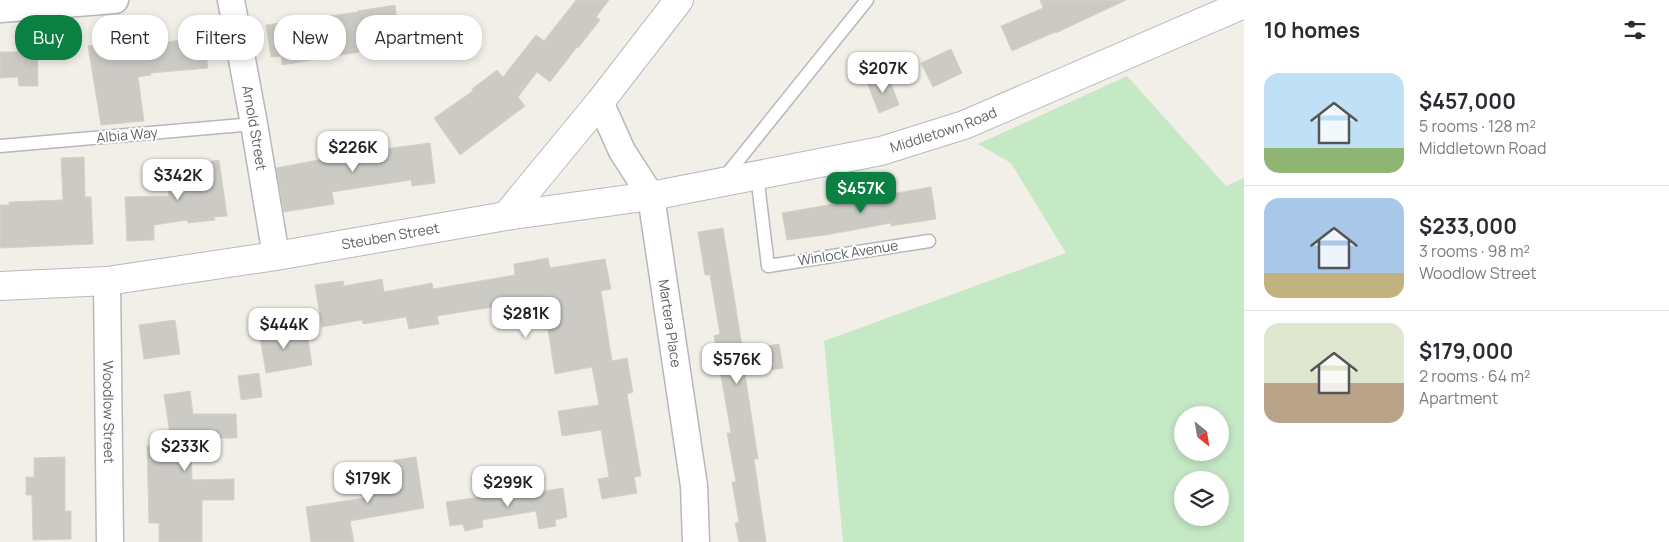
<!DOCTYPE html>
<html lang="en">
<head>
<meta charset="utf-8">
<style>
  :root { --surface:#fff; --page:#f7f7f7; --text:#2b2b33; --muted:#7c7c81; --line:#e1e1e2; --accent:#0b8043 }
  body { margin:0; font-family:Manrope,sans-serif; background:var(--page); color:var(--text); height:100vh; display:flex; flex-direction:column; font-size:19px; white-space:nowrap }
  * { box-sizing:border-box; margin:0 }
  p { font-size:16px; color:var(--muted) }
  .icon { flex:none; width:28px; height:28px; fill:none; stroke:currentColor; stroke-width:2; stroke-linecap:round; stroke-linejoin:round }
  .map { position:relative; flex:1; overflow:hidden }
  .panel { display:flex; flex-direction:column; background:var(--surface); width:425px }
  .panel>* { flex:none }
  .guide { position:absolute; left:15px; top:15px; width:475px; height:45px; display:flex; gap:10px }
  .needle { width:32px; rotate:150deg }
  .buttons { position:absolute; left:1174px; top:406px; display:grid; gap:10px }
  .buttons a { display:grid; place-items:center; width:55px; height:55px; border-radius:50%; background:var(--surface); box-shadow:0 2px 8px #0003; font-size:25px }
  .price { position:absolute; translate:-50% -42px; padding:0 11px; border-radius:10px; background:#fff; color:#222; font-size:16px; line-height:32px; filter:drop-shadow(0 1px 2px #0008) }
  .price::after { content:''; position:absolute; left:50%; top:30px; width:15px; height:11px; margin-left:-8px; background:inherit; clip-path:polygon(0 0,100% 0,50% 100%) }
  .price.selected { background:var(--accent); color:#fff }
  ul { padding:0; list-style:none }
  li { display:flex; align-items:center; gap:15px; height:125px; padding:0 20px }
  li+li { border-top:1px solid var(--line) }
  li span { display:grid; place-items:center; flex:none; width:140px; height:100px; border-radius:15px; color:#555 }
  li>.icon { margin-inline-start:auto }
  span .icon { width:60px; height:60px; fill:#fffc; stroke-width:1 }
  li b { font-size:21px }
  h2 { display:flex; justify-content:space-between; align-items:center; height:60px; padding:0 20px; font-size:21px }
  .tag { padding:0 18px; border-radius:20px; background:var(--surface); box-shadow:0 2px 8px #0003; font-size:18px; line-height:45px }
  .tag.selected { background:var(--accent); color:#fff }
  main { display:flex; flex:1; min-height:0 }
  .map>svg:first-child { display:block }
  .green { fill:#c5e8c5; fill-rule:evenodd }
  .building { fill:#cccac5; stroke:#d6d1c6 }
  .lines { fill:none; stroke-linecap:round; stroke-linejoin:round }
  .lane-casing { stroke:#b5b8bc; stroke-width:15 }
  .street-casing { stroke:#b5b8bc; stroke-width:29 }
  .secondary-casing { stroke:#b6babf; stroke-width:30 }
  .lane { stroke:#fff; stroke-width:12 }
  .street { stroke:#fff; stroke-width:26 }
  .secondary { stroke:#fff; stroke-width:28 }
  .labels { text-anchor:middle; stroke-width:4; stroke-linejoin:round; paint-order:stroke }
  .street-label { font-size:14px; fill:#5f6368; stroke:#fff }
</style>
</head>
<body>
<main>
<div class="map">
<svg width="1244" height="542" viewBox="0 0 1244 542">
  <rect width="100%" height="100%" fill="#f1efe8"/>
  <!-- green -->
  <path class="green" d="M 1127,76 L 1226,186 L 1244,178 L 1244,542 L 843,542 L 824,341 L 1066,253 L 1011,163 L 978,144 ZM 1182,415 L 1220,415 L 1220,452 L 1182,452 ZM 1182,480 L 1220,480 L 1220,518 L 1182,518 Z"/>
  <!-- building -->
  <path class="building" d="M 576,0 L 609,0 L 596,17 L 600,20 L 578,48 L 577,47 L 550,82 L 537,72 L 518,97 L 525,106 L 460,155 L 434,118 L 473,91 L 472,89 L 497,70 L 503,77 L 536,35 L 544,41 Z
    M 1040,0 L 1126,0 L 1056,33 L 1055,32 L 1012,51 L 1001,26 L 1043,8 Z
    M 395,5 L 399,33 L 380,36 L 382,48 L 282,65 L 281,56 L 271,57 L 266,25 L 358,12 L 358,11 Z
    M 146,37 L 147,45 L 193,38 L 195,49 L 205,48 L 208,68 L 151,73 L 151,75 L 138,77 L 144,121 L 101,125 L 88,46 Z
    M 37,43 L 38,86 L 19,86 L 18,77 L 0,78 L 0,52 L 17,52 L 17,44 Z
    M 951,49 L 962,73 L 933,87 L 921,63 Z
    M 888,75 L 899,105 L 879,113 L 867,82 Z
    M 383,141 L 384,149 L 430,143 L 435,183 L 412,186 L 411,180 L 332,192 L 334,204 L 284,212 L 276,168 L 340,156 L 339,147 Z
    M 84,157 L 85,197 L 91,197 L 93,244 L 0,248 L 0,205 L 9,205 L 9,202 L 63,200 L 61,158 Z
    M 219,160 L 227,216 L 214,217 L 215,220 L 188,223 L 187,220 L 154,225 L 154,240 L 127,241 L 125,197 L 169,196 L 164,169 Z
    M 931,187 L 936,219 L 891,226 L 891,223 L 826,235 L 787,240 L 782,213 Z
    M 723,228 L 742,346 L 750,345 L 751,349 L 779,344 L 783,368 L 745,374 L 758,459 L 754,459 L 766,542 L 739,542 L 735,523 L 739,522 L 732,482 L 736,482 L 727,433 L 731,433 L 714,336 L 720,334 L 710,275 L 705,275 L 698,232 Z
    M 548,258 L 550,268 L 605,259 L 611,289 L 601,291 L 612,361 L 627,358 L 633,392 L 627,394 L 641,476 L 634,477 L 637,493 L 602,499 L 598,479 L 609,477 L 601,430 L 562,436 L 558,411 L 599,405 L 592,367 L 555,374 L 546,317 L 525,320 L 522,305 L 518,306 L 518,303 L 437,316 L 439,324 L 409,329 L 406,317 L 363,324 L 362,320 L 322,327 L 315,285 L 343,281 L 344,286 L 382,279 L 384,292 L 432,283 L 433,289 L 515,275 L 514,264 Z
    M 175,320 L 180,354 L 144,359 L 139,325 Z
    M 281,327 L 283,337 L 307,333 L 312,365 L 266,373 L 259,331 Z
    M 259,373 L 262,397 L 241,400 L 238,376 Z
    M 190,391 L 193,414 L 236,414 L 237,438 L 191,438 L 192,480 L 234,479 L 234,500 L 202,500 L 202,542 L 159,542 L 159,523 L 149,523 L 147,446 L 172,446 L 164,395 Z
    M 65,457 L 65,511 L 71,511 L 71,539 L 33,540 L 32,495 L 26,495 L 26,477 L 34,477 L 34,458 Z
    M 416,457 L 424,508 L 350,521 L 354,542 L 311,542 L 306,507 L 364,498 L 361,480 L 396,474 L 394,460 Z
    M 518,487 L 520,495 L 563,488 L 567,517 L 555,520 L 556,526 L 539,529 L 536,511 L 482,520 L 483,527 L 465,531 L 463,524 L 450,526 L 446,502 L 487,496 L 486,492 Z"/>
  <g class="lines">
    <!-- lane casing -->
    <g class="lane-casing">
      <path id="lane" d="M 0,146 L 254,124
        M 757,175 L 768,266 L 929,241
        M 724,178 L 867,0"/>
    </g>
    <!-- street casing -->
    <g class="street-casing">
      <g id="street">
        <path id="s1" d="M 231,0 L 254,124 L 276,256"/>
        <path d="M 0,9 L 115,0"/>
        <path id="s2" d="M 600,102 L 622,151 L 651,196 L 694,486 L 696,542"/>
        <path id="s3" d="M 107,281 L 110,542"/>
      </g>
    </g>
    <!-- secondary casing -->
    <g class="secondary-casing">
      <g id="secondary">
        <path d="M 506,216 L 600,102 L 679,0"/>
        <path id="s4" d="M 0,286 L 107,281 L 276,256 L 506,216 L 651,196 L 881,151 L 964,125 L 1244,4"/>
      </g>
    </g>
    <!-- lane -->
    <use href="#lane" class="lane"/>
    <!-- street -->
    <use href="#street" class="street"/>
    <!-- secondary -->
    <use href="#secondary" class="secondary"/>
  </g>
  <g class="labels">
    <!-- street labels -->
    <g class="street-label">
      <text dy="5" stroke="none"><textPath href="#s1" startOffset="130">Arnold Street</textPath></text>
      <text dy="5" stroke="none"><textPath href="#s4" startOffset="958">Middletown Road</textPath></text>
      <text transform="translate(127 135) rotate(-5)" y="5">Albia Way</text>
      <text dy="5" stroke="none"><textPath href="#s4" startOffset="394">Steuben Street</textPath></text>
      <text transform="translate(848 253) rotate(-9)" y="5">Winlock Avenue</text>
      <text dy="5" stroke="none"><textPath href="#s2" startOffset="236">Martera Place</textPath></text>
      <text dy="5" stroke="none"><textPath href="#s3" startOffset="131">Woodlow Street</textPath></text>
    </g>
  </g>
</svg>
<div class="buttons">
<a><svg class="needle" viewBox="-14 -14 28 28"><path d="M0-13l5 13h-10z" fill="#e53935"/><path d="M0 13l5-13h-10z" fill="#7c7c81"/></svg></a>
<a><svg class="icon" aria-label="layers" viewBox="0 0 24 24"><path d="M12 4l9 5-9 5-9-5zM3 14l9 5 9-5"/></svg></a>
</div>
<b class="price" style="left:883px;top:94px">$207K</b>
<b class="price" style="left:353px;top:173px">$226K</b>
<b class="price" style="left:178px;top:201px">$342K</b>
<b class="price selected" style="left:861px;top:214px">$457K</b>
<b class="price" style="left:526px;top:339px">$281K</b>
<b class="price" style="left:284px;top:350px">$444K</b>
<b class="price" style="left:737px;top:385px">$576K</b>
<b class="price" style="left:185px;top:472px">$233K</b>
<b class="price" style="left:368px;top:504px">$179K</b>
<b class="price" style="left:508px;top:508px">$299K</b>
<div class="guide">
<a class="tag selected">Buy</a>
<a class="tag">Rent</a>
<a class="tag">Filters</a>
<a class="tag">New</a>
<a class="tag">Apartment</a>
</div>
</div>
<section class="panel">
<h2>10 homes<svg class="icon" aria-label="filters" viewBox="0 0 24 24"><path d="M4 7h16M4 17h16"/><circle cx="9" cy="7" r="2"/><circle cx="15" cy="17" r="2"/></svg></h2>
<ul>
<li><span style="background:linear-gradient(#bfe0f5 75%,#8fb573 0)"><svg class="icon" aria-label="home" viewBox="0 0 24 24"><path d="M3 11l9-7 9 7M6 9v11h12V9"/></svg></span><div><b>$457,000</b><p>5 rooms · 128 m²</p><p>Middletown Road</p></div></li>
<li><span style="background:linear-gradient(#a9c7e8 75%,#c2b280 0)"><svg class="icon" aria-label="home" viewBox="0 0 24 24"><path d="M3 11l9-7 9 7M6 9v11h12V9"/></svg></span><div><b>$233,000</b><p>3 rooms · 98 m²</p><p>Woodlow Street</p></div></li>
<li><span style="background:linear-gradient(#dfe7d0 60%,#b9a48a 0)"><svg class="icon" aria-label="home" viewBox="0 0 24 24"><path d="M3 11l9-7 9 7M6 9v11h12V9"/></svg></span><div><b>$179,000</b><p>2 rooms · 64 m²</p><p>Apartment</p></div></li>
</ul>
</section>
</main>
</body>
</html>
